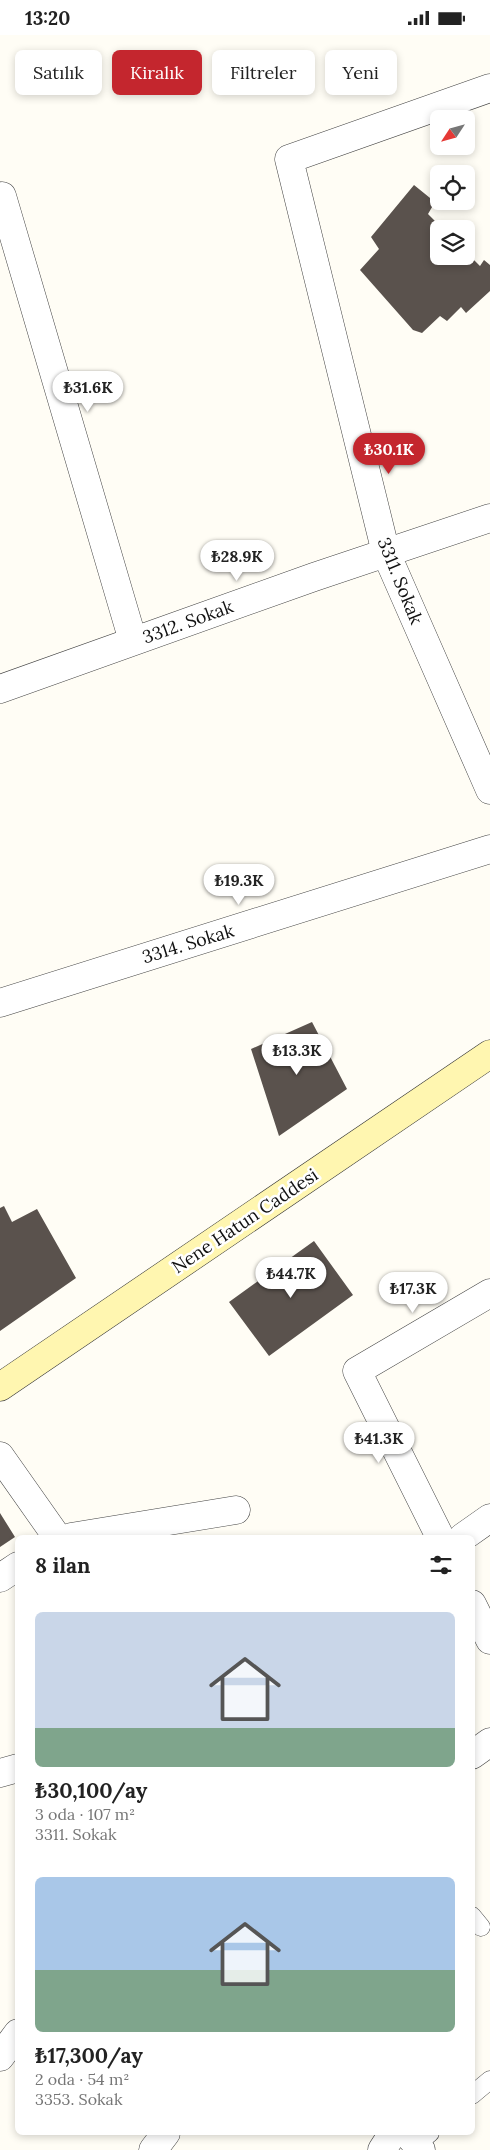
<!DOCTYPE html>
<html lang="tr">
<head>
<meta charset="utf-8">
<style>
  :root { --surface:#fff; --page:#f2f2f2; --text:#222; --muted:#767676; --accent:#c4262e }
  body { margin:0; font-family:Lora,serif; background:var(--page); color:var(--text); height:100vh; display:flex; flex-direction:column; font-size:19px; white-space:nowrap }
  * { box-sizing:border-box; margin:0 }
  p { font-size:16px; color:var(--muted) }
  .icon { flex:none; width:28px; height:28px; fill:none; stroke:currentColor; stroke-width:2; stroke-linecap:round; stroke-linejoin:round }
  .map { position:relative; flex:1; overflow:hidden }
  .panel { position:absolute; left:15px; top:1500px; width:460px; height:600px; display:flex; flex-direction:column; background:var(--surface); border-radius:8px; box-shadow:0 2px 8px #0003 }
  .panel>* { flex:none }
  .guide { position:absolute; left:15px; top:15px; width:460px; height:45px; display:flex; gap:10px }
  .needle { width:32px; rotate:234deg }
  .buttons { position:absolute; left:430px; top:75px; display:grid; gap:10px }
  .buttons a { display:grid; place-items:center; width:45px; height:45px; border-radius:8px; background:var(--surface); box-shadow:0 2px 8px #0003; font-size:25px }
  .price { position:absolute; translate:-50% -42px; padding:0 11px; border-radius:18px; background:#fff; color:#222; font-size:16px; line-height:32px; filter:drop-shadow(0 1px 2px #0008) }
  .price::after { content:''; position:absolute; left:50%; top:30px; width:15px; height:11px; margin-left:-8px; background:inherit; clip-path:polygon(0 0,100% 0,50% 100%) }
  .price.selected { background:var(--accent); color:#fff }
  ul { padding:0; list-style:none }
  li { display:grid; align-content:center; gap:10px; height:265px; padding:0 20px }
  li span { display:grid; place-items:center; height:155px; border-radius:8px; color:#555 }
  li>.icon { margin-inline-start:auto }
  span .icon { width:90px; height:90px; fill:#fffc; stroke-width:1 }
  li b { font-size:21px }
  h2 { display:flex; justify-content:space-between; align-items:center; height:60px; padding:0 20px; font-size:21px }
  .pill { padding:0 18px; border-radius:8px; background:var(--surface); box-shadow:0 2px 8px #0003; font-size:18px; line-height:45px }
  .pill.selected { background:var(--accent); color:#fff }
  .status { display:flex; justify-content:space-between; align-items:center; height:35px; padding:0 25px; background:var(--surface); direction:ltr }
  .status svg { height:14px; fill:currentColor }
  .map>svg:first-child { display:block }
  .building { fill:#5a524d }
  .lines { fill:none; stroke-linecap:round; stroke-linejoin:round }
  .lane-casing { stroke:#444; stroke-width:19 }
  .street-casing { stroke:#444; stroke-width:29 }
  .secondary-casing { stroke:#333; stroke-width:29 }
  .lane { stroke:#fff; stroke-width:18 }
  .street { stroke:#fff; stroke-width:28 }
  .secondary { stroke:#fff6b0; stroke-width:28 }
  .labels { text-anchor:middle; stroke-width:5; stroke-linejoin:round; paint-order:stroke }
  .street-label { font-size:18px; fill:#111; stroke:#fff }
</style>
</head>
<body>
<div class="status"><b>13:20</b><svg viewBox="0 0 49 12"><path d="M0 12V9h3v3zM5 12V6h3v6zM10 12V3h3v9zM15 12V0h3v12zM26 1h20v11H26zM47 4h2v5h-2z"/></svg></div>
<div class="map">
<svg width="490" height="2115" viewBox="0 0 490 2115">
  <rect width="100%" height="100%" fill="#fffdf5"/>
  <!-- building -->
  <path class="building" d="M 414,150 L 435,167 L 428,179 L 443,194 L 439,194 L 439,221 L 466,221 L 466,217 L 480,231 L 484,225 L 490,230 L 490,256 L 466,278 L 461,272 L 447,286 L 440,281 L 422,298 L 413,295 L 360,235 L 379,214 L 371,202 Z
    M 312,987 L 347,1054 L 279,1101 L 251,1014 Z
    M 4,1171 L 12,1187 L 37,1174 L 76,1243 L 0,1296 L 0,1173 Z
    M 314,1206 L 353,1260 L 269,1321 L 229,1267 Z
    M 0,1478 L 15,1502 L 0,1512 Z"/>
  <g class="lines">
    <!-- lane casing -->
    <g class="lane-casing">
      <path id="lane" d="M 472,1881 L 481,1892
        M 472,2060 L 490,2045
        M 416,2109 L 430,2098"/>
    </g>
    <!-- street casing -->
    <g class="street-casing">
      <path id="street" d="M 490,53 L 289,124 L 386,518 L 490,755
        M 2,161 L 133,606
        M 0,654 L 314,542 L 490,483
        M 0,968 L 490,814
        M 0,1421 L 57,1502
        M 71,1502 L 236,1475
        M 440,1502 L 357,1336 L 490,1258
        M 463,1502 L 490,1483
        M 0,1543 L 18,1531
        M 472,1569 L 490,1605
        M 472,1720 L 490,1707
        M 0,1738 L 18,1733
        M 0,2022 L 18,1998
        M 407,2098 L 421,2115
        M 153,2115 L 166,2098
        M 382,2115 L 393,2098"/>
    </g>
    <!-- secondary casing -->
    <g class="secondary-casing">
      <path id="secondary" d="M 0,1352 L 490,1019"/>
    </g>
    <!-- lane -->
    <use href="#lane" class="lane"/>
    <!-- street -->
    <use href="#street" class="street"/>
    <!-- secondary -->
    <use href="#secondary" class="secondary"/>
  </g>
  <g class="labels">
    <!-- street labels -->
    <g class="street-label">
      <text transform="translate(400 546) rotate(68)" y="6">3311. Sokak</text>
      <text transform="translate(188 587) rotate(-20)" y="6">3312. Sokak</text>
      <text transform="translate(188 909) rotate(-17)" y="6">3314. Sokak</text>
      <text transform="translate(245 1186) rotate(-34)" y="6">Nene Hatun Caddesi</text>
    </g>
  </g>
</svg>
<div class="buttons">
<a><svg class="needle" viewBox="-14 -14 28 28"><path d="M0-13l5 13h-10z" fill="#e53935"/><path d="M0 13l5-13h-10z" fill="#767676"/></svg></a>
<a><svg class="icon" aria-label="locate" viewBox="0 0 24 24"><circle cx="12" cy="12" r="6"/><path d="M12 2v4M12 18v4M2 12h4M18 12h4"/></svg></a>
<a><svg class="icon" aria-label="layers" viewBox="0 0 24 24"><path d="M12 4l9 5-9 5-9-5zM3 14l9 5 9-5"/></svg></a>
</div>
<b class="price" style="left:88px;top:378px">₺31.6K</b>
<b class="price selected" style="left:389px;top:440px">₺30.1K</b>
<b class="price" style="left:237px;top:547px">₺28.9K</b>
<b class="price" style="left:239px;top:871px">₺19.3K</b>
<b class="price" style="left:297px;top:1041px">₺13.3K</b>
<b class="price" style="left:291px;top:1264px">₺44.7K</b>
<b class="price" style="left:413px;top:1279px">₺17.3K</b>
<b class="price" style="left:379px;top:1429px">₺41.3K</b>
<div class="guide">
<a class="pill">Satılık</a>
<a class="pill selected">Kiralık</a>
<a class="pill">Filtreler</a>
<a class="pill">Yeni</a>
</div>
<section class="panel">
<h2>8 ilan<svg class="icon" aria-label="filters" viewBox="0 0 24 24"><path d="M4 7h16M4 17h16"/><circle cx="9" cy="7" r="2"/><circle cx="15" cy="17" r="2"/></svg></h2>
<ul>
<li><span style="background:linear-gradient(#c9d6e8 75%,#7fa58c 0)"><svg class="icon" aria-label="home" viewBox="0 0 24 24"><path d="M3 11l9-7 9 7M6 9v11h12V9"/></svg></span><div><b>₺30,100/ay</b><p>3 oda · 107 m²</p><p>3311. Sokak</p></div></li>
<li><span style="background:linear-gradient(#a9c7e8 60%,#7fa58c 0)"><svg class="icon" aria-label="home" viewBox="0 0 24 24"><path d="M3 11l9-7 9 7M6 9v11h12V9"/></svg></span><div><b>₺17,300/ay</b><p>2 oda · 54 m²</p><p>3353. Sokak</p></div></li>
</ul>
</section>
</div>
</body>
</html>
